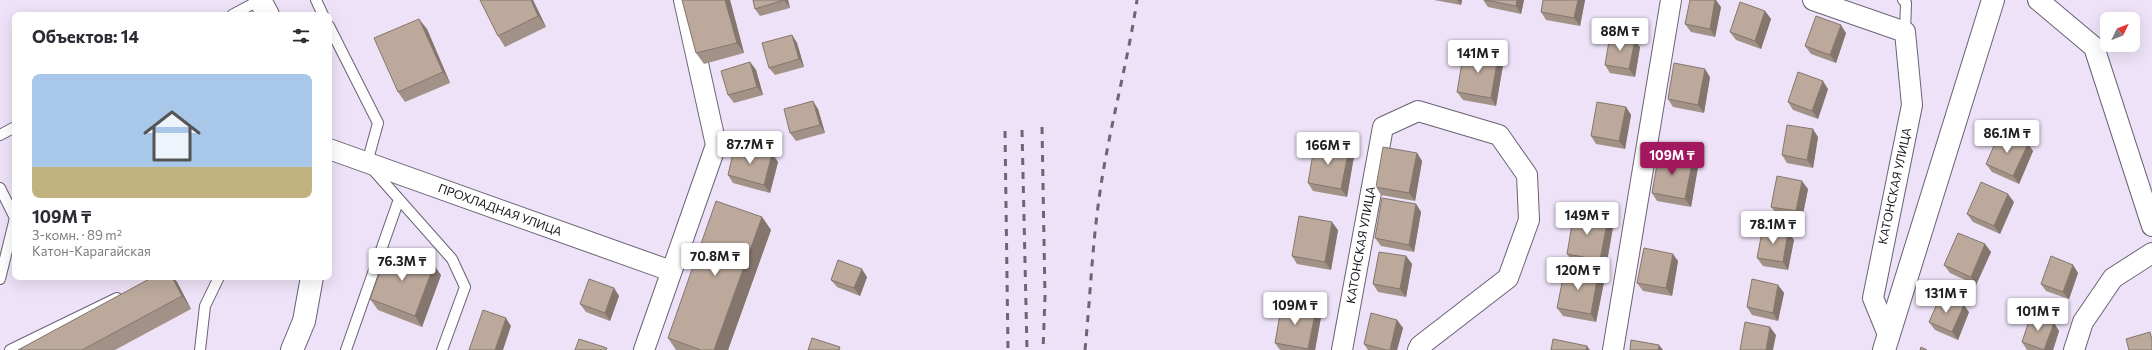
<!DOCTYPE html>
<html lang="ru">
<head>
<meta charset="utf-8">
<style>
  :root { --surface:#fff; --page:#f2f2f3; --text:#2b2b33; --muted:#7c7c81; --line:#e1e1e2; --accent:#a3175e }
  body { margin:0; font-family:Commissioner,sans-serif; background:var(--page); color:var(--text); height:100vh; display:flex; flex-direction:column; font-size:15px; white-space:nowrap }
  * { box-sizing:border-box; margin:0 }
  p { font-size:13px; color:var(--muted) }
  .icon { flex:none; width:22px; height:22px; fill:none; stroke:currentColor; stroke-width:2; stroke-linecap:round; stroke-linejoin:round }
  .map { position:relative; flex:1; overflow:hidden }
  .sheet { position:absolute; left:12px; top:12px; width:320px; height:268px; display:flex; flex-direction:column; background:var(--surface); border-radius:8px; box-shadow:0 4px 16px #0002 }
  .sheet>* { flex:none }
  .needle { width:26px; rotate:47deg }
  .controls { position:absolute; left:2100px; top:12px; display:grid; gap:8px }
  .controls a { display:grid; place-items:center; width:40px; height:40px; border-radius:8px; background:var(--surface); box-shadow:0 4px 16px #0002; font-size:20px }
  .price { position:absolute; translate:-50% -34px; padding:0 9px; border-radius:4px; background:#fff; color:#222; font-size:13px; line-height:26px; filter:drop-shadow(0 1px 2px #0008) }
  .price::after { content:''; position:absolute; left:50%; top:24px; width:12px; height:9px; margin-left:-6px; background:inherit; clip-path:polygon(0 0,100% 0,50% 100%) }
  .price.current { background:var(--accent); color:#fff }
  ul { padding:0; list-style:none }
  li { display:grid; align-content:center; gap:8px; height:212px; padding:0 20px }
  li+li { border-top:1px solid var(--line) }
  li span { display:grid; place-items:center; height:124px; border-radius:8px; color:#555 }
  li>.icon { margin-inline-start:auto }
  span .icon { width:72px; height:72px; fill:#fffc; stroke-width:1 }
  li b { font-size:17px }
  h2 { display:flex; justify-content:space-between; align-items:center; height:48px; padding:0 20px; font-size:17px }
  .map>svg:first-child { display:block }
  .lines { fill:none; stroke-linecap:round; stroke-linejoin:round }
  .lane-casing { stroke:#6a6173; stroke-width:12 }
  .street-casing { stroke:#6a6173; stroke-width:22 }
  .secondary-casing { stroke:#6a6173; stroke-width:24 }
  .highway-casing { stroke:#6a6173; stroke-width:24 }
  .lane { stroke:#fff; stroke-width:10 }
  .street { stroke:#fff; stroke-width:20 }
  .secondary { stroke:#fff; stroke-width:22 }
  .highway { stroke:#fff; stroke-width:22 }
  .rail { stroke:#6d6672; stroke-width:3; stroke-dasharray:7 7; stroke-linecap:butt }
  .wall { fill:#a29186 }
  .shaded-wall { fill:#84766d }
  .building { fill:#bca99c; stroke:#84766d }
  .labels { text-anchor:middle; stroke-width:3; stroke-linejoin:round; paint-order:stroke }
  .street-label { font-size:12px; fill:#1b171e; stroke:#fff }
</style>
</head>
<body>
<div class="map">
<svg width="2152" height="350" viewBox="0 0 2152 350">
  <rect width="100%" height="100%" fill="#ede2f7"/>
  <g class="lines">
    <!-- lane casing -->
    <g class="lane-casing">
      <path id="lane" d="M 316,0 L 323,15
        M 1903,0 L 1906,3 L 1905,32
        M 232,15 L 260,0
        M 329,26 L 378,123 L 367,163 L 452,259 L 465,287 L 442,350
        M 0,135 L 15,127
        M 0,188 L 15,218 L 0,279
        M 10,350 L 117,298
        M 200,350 L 205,306 L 219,277
        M 346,350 L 399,199"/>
    </g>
    <!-- street casing -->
    <g class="street-casing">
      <path id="street" d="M 1813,0 L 1905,32 L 1912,105 L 1873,298 L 1889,337
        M 2038,0 L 2094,47 L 2152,226
        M 329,149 L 671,271
        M 644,350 L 716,145 L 684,0
        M 1342,350 L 1383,127 L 1418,111 L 1499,135 L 1527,175 L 1529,220 L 1508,278 L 1420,346 L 1418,350
        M 1613,350 L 1671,0
        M 2074,350 L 2083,322 L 2113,278 L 2152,253"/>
    </g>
    <!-- secondary casing -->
    <g class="secondary-casing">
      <path id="secondary" d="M 1884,350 L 1993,0"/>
    </g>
    <!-- highway casing -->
    <g class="highway-casing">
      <path id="highway" d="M 260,0 L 268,15
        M 292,350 L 304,321 L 312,277"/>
    </g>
    <!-- lane -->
    <use href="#lane" class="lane"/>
    <!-- street -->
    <use href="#street" class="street"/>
    <!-- secondary -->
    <use href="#secondary" class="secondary"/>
    <!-- highway -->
    <use href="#highway" class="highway"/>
    <!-- rail -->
    <path class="rail" d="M 1042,127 L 1045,297 L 1043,350
      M 1022,130 L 1027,350
      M 1005,131 L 1008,350
      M 1085,350 C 1090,300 1092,249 1099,199 C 1108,132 1127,67 1137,0"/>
  </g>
  <!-- wall -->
  <path class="wall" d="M 533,0 L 546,27 L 505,47 L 498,36 Z
    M 682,0 L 730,0 L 744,53 L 704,64 L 696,53 Z
    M 753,0 L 788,0 L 790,8 L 760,16 L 755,9 Z
    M 1434,0 L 1462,0 L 1461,5 Z
    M 1483,0 L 1524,0 L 1521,14 L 1488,7 Z
    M 1585,0 L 1580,26 L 1546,20 L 1541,12 Z
    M 1721,7 L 1715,37 L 1691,32 L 1685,24 Z
    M 1765,11 L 1771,19 L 1761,49 L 1736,40 L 1730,32 Z
    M 427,29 L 450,83 L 405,102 L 398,92 Z
    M 1846,33 L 1836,63 L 1811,54 L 1805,46 Z
    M 792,35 L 797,43 L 804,67 L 775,75 L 769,68 Z
    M 1640,47 L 1635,77 L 1610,73 L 1605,65 Z
    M 750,62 L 756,70 L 763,95 L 734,103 L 728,95 Z
    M 1503,65 L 1496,106 L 1463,100 L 1457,92 Z
    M 1710,77 L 1704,113 L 1673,107 L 1668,99 Z
    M 1828,89 L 1818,119 L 1793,110 L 1788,102 Z
    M 1626,107 L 1631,115 L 1625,149 L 1596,144 L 1591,136 Z
    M 818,109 L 825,133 L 796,141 L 790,133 Z
    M 1818,137 L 1813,168 L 1787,163 L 1782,155 Z
    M 2028,144 L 2033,151 L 2019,184 L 1992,172 L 1986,164 Z
    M 1417,153 L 1422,161 L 1415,201 L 1381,195 L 1376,187 Z
    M 772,154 L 778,162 L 770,193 L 733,183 L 728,175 Z
    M 1354,156 L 1347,197 L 1313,191 L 1308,183 Z
    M 1698,167 L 1691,207 L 1657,201 L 1652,193 Z
    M 1808,189 L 1802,219 L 1777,214 L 1771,207 Z
    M 2014,202 L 2000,234 L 1973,222 L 1967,214 Z
    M 1416,204 L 1421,212 L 1414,252 L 1381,246 L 1375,238 Z
    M 762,217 L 771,230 L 728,350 L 676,350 L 668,338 Z
    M 1613,227 L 1606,267 L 1572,261 L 1567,254 Z
    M 1338,230 L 1331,270 L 1297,264 L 1292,256 Z
    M 1788,232 L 1794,240 L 1788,270 L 1763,266 L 1757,258 Z
    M 1985,244 L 1991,252 L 1976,285 L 1950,273 L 1944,265 Z
    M 1406,256 L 1412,264 L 1406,297 L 1378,292 L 1373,284 Z
    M 1678,261 L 1672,296 L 1643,291 L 1637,283 Z
    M 2073,265 L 2078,273 L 2069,299 L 2046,291 L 2041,284 Z
    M 441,275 L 422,327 L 378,310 L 370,299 Z
    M 153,277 L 173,277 L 177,282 L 191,309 L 115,350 L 18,350 Z
    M 867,277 L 860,296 L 837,287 L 831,280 Z
    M 1604,282 L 1596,322 L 1563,316 L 1557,308 Z
    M 1778,285 L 1784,293 L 1778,321 L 1752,315 L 1747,307 Z
    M 614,288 L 619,296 L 610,321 L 586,312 L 580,304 Z
    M 1969,312 L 1958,340 L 1935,330 L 1929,322 Z
    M 1321,317 L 1315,350 L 1280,350 L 1275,343 Z
    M 1397,320 L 1403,328 L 1397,350 L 1368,350 L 1364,344 Z
    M 2054,323 L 2059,331 L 2053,350 L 2027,350 L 2022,342 Z"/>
  <!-- shaded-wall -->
  <path class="shaded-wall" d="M 531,0 L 533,0 L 546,27 L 538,16 Z
    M 725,0 L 730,0 L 744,53 L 737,43 Z
    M 784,0 L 788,0 L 790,8 Z
    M 1457,0 L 1462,0 L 1461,5 Z
    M 1517,0 L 1524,0 L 1521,14 L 1516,6 Z
    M 1578,0 L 1585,0 L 1580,26 L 1574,18 Z
    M 1715,0 L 1716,0 L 1721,7 L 1715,37 L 1710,29 Z
    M 1765,11 L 1771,19 L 1761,49 L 1755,41 Z
    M 419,19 L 427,29 L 450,83 L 443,72 Z
    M 1841,25 L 1846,33 L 1836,63 L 1830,55 Z
    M 792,35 L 797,43 L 804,67 L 799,59 Z
    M 1635,40 L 1640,47 L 1635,77 L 1629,69 Z
    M 1498,57 L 1503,65 L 1496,106 L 1491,98 Z
    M 750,62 L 756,70 L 763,95 L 757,87 Z
    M 1705,69 L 1710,77 L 1704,113 L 1698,105 Z
    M 1823,81 L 1828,89 L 1818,119 L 1812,111 Z
    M 813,101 L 818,109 L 825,133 L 820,125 Z
    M 1626,107 L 1631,115 L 1625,149 L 1619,141 Z
    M 1813,129 L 1818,137 L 1813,168 L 1807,160 Z
    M 2028,144 L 2033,151 L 2019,184 L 2013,176 Z
    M 1349,149 L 1354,156 L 1347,197 L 1341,189 Z
    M 1417,153 L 1422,161 L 1415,201 L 1409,193 Z
    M 772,154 L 778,162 L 770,193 L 764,185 Z
    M 1693,159 L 1698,167 L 1691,207 L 1685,199 Z
    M 1802,181 L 1808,189 L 1802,219 L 1796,211 Z
    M 2008,194 L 2014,202 L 2000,234 L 1994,226 Z
    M 1416,204 L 1421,212 L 1414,252 L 1409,245 Z
    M 762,217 L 771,230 L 728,350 L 714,350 Z
    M 1608,219 L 1613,227 L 1606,267 L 1600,260 Z
    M 1332,222 L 1338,230 L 1331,270 L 1325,262 Z
    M 1788,232 L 1794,240 L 1788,270 L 1783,262 Z
    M 1985,244 L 1991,252 L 1976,285 L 1971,277 Z
    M 1673,254 L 1678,261 L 1672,296 L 1666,288 Z
    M 1406,256 L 1412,264 L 1406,297 L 1400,289 Z
    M 434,265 L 441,275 L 422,327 L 415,316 Z
    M 2073,265 L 2078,273 L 2069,299 L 2063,292 Z
    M 862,269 L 867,277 L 860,296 L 854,288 Z
    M 1598,274 L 1604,282 L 1596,322 L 1591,314 Z
    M 172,277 L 173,277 L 177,282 L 191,309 L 182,296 Z
    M 1778,285 L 1784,293 L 1778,321 L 1773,313 Z
    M 614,288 L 619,296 L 610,321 L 605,313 Z
    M 1964,305 L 1969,312 L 1958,340 L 1952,332 Z
    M 1316,309 L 1321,317 L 1315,350 L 1309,350 L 1308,349 Z
    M 506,318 L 511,326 L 503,350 L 495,350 Z
    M 1397,320 L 1403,328 L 1397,350 L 1390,350 Z
    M 2054,323 L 2059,331 L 2053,350 L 2044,350 Z
    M 1770,327 L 1776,335 L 1773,350 L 1766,350 Z
    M 1659,345 L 1663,350 L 1658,350 Z
    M 1587,346 L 1590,350 L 1586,350 Z"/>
  <!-- building -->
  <path class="building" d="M 480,0 L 531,0 L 538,16 L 498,36 Z
    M 682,0 L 725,0 L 737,43 L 696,53 Z
    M 753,0 L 784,0 L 755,9 Z
    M 1485,0 L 1517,0 L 1516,6 Z
    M 1543,0 L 1578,0 L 1574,18 L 1541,12 Z
    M 1690,0 L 1715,0 L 1710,29 L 1685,24 Z
    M 1740,2 L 1765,11 L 1755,41 L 1730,32 Z
    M 1816,16 L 1841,25 L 1830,55 L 1805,46 Z
    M 419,19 L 443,72 L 398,92 L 374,38 Z
    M 792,35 L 799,59 L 769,68 L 762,43 Z
    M 1610,35 L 1635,40 L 1629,69 L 1605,65 Z
    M 1464,51 L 1498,57 L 1491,98 L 1457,92 Z
    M 750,62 L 757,87 L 728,95 L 721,71 Z
    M 1674,63 L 1705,69 L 1698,105 L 1668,99 Z
    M 1798,72 L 1823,81 L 1812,111 L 1788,102 Z
    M 813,101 L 820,125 L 790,133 L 784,109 Z
    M 1597,102 L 1626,107 L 1619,141 L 1591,136 Z
    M 1787,125 L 1813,129 L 1807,160 L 1782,155 Z
    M 2000,132 L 2028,144 L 2013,176 L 1986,164 Z
    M 1315,142 L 1349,149 L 1341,189 L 1308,183 Z
    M 735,145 L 772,154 L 764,185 L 728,175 Z
    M 1383,147 L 1417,153 L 1409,193 L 1376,187 Z
    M 1659,153 L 1693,159 L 1685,199 L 1652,193 Z
    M 1777,176 L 1802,181 L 1796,211 L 1771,207 Z
    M 1981,182 L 2008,194 L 1994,226 L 1967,214 Z
    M 1382,198 L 1416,204 L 1409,245 L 1375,238 Z
    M 716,201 L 762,217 L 714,350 L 701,350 L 668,338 Z
    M 1574,213 L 1608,219 L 1600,260 L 1567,254 Z
    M 1299,216 L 1332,222 L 1325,262 L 1292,256 Z
    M 1763,227 L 1788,232 L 1783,262 L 1757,258 Z
    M 1958,233 L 1985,244 L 1971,277 L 1944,265 Z
    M 389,248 L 434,265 L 415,316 L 370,299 Z
    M 1644,248 L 1673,254 L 1666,288 L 1637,283 Z
    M 1379,252 L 1406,256 L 1400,289 L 1373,284 Z
    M 2051,256 L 2073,265 L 2063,292 L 2041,284 Z
    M 838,260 L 862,269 L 854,288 L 831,280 Z
    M 1565,268 L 1598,274 L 1591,314 L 1557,308 Z
    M 153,277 L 172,277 L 182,296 L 82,350 L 18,350 Z
    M 589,279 L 614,288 L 605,313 L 580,304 Z
    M 1752,279 L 1778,285 L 1773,313 L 1747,307 Z
    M 1941,295 L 1964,305 L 1952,332 L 1929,322 Z
    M 1282,303 L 1316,309 L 1308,349 L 1275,343 Z
    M 483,310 L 506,318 L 495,350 L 469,350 Z
    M 1371,313 L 1397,320 L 1390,350 L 1386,350 L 1364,344 Z
    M 2031,315 L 2054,323 L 2044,350 L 2022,342 Z
    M 1745,322 L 1770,327 L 1766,350 L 1740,350 Z
    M 2150,332 L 2152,340 L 2152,350 L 2129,350 L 2126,339 Z
    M 812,338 L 840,347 L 839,350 L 808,350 Z
    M 579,339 L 607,348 L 606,350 L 575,350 Z
    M 1553,339 L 1587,346 L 1586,350 L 1551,350 Z
    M 1631,340 L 1659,345 L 1658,350 L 1630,350 Z
    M 1921,347 L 1927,350 L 1920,350 Z"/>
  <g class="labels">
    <!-- street labels -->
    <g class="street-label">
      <text transform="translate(1895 186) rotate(-78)" y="4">КАТОНСКАЯ УЛИЦА</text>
      <text transform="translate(500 210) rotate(20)" y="4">ПРОХЛАДНАЯ УЛИЦА</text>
      <text transform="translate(1361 245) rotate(-80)" y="4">КАТОНСКАЯ УЛИЦА</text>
    </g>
  </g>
</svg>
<div class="controls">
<a><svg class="needle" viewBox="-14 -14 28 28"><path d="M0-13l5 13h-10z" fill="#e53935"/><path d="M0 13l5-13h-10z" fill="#7c7c81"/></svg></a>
</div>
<b class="price" style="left:1620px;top:52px">88M ₸</b>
<b class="price" style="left:1478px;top:74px">141M ₸</b>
<b class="price" style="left:2007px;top:154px">86.1M ₸</b>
<b class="price" style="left:750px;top:165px">87.7M ₸</b>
<b class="price" style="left:1328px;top:166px">166M ₸</b>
<b class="price current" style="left:1672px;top:176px">109M ₸</b>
<b class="price" style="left:1587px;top:236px">149M ₸</b>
<b class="price" style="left:1773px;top:245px">78.1M ₸</b>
<b class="price" style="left:715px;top:277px">70.8M ₸</b>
<b class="price" style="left:402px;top:282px">76.3M ₸</b>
<b class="price" style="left:1578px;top:291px">120M ₸</b>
<b class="price" style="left:1946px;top:314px">131M ₸</b>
<b class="price" style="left:1295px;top:326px">109M ₸</b>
<b class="price" style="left:2038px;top:332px">101M ₸</b>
<section class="sheet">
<h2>Объектов: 14<svg class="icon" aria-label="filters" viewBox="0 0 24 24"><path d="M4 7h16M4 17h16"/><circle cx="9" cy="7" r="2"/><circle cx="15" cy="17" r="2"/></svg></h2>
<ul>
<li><span style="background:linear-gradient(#a9c7e8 75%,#c2b280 0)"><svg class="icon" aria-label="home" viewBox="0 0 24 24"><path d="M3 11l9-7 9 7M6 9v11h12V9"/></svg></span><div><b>109M ₸</b><p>3-комн. · 89 m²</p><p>Катон-Карагайская</p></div></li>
</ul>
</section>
</div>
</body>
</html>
